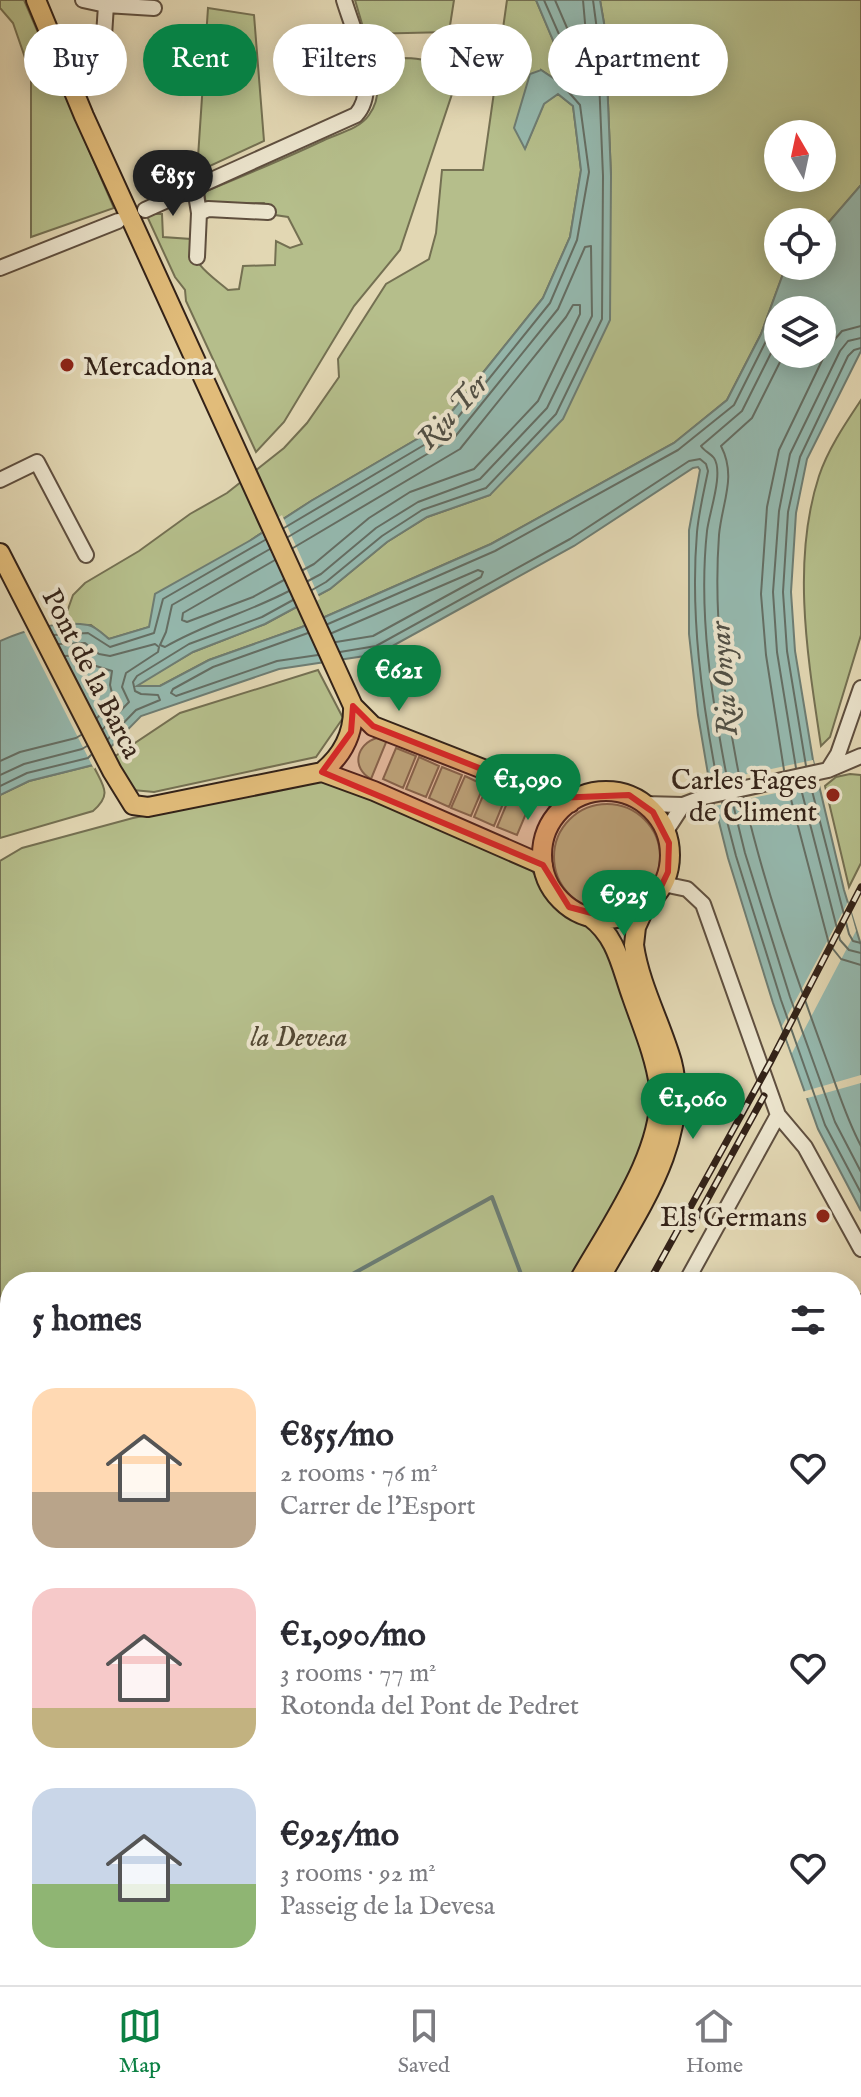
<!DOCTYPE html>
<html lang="en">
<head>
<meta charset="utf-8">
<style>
  :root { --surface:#fff; --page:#f7f7f7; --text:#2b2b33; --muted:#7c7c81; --line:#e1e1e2; --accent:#0b8043 }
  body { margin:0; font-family:"IM FELL English",serif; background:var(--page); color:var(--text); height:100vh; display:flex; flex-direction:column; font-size:30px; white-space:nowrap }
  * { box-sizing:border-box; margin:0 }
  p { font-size:26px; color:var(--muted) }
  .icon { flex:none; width:44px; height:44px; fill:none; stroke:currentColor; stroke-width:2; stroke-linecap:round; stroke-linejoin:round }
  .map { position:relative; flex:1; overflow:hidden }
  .sheet { position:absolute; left:0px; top:1272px; width:862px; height:714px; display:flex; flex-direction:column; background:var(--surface); border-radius:32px 32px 0 0; box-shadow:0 4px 20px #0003 }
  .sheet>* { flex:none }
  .guide { position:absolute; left:24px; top:24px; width:814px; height:72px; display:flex; gap:16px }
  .needle { width:52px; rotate:351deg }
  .fabs { position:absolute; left:764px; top:120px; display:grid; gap:16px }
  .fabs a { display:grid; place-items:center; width:72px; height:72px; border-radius:50%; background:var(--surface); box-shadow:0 4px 20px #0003; font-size:40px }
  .price { position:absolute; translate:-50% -68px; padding:0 18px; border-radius:28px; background:var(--accent); color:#fff; font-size:26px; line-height:52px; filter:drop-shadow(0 2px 4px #0008) }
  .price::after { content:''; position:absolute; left:50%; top:48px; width:24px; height:18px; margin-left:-12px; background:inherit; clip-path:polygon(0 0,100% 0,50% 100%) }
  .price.active { background:#222; color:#fff }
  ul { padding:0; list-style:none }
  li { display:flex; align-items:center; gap:24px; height:200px; padding:0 32px }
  li span { display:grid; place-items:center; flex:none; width:224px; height:160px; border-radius:24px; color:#555 }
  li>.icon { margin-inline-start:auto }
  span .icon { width:96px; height:96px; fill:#fffc; stroke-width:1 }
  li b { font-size:34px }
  h2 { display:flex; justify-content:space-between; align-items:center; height:96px; padding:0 32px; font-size:34px }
  .tag { padding:0 28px; border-radius:36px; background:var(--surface); box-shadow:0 4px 20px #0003; font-size:28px; line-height:72px }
  .tag.active { background:var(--accent); color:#fff }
  .tabs { display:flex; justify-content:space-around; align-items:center; height:112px; border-top:2px solid var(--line); background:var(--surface); font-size:22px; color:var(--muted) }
  .tabs a { display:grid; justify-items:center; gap:4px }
  .tabs .active { color:var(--accent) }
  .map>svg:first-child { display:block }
  .green { fill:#b5be8b; stroke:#747052; stroke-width:2; fill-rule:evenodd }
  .water { fill:#95b9af; stroke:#6e7d73; stroke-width:2; fill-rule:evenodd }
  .pier { fill:#e2d7b3 }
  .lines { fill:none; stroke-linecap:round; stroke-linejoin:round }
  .shore { stroke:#646e64; stroke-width:2 }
  .stream { stroke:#6e7d73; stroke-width:4 }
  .minor-casing { stroke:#5f4f3f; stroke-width:18 }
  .major-casing { stroke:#332218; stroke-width:22 }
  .minor { stroke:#ece5ce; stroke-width:14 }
  .major { stroke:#e1bc7a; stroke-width:18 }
  .rail-casing { stroke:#332218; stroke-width:7 }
  .rail { stroke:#ece5ce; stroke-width:4; stroke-dasharray:12; stroke-linecap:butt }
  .marked { fill:#d62828; fill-opacity:0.2; stroke:#d62828; stroke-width:6; stroke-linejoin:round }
  .poi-dot { fill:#8f2418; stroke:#ece5ce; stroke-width:3 }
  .labels { text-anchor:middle; stroke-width:8; stroke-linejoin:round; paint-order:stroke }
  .poi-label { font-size:28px; fill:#332218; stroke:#ece5ce; text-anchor:end }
  .street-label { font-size:28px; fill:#332218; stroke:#ece5ce }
  .park-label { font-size:28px; font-style:italic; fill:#544935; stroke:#ece5ce }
  .water-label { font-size:30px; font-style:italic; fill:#504f45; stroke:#ece5ce }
</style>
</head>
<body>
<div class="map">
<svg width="861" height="1985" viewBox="0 0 861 1985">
  <rect width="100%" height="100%" fill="#e2d7b3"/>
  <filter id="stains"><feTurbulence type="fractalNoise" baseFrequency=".0025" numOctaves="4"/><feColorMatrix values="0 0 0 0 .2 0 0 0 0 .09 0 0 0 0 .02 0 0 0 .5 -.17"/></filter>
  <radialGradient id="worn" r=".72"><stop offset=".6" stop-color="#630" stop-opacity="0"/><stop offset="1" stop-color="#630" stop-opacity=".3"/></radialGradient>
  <!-- green -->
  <path class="green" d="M 0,0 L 24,0 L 114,208 L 31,237 L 31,75 L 13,23 L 0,8 Z
    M 355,0 L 454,0 L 449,32 L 365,34 Z
    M 507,0 L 536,0 L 569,77 L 556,80 L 541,70 L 525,148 L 544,103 L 558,94 L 573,106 L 581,170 L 570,237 L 543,298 L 441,425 L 311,501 L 251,540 L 149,627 L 109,639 L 91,625 L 62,626 L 73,595 L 85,583 L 139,551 L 190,514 L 227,493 L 284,448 L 307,423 L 339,377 L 338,359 L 386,284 L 429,259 L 436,233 L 442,170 L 483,170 Z
    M 600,0 L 861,0 L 861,185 L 822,230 L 822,222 L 778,222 L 778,266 L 790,266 L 783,274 L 761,334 L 727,400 L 674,443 L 491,544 L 302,627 L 209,660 L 160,686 L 135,686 L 193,652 L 265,624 L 330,589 L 387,542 L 427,517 L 490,495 L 611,176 L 605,29 ZM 778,134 L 822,134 L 822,178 L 778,178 Z
    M 208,8 L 254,15 L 264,141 L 197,172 Z
    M 399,58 C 427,58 453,61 452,94 L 400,250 L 354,306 L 284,422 L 256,452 L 186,301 L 185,290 L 175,277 L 146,214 L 162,214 L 163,237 L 191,239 C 192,265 209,274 228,290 L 239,289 L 243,266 L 275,265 L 276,241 L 290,248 L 302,244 L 288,217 L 275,215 L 264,203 L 206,204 L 204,192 C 243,176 282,160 320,142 C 335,134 359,130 369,115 C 381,99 379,79 374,61 Z
    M 861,400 L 861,635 L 830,737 L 821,746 C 808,659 791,562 819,476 C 828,449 845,424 861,400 Z
    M 318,670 L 343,718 L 316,757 L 154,792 L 133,790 L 111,759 L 180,713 Z
    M 377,738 L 387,740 L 371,779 C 351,768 356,744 377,738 Z
    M 396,748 L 416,756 L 403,788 L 383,779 Z
    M 419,757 L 439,766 L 426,797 L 406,789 Z
    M 93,765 C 103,786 113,794 93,811 L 0,838 L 0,795 L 29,781 Z
    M 442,767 L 462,775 L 449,807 L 429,798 Z
    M 850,774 L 861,775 L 861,863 L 849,887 L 825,786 L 836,777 Z
    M 465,776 L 484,785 L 471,816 L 451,808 Z
    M 328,779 L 529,866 L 557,909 L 593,928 L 607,940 C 622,987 653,1059 653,1106 C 653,1146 590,1243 568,1282 L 10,1282 L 10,1707 L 0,1713 L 0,861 L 22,848 L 133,818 Z
    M 487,786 L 507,794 L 494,826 L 474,817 Z
    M 510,796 L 530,804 L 517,835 L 497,827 Z
    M554 857a53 53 0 1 1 106 0a53 53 0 1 1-106 0Z"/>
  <!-- water -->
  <path class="water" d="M 536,0 L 600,0 L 605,29 L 611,176 L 610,320 L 563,419 L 490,495 L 427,517 L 387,542 L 330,589 L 265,624 L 193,652 L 137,686 L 160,686 L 209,660 L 302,627 L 491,544 L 674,443 L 727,400 L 761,334 L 783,274 L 790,266 L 822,266 L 822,230 L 861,185 L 861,351 L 807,459 L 796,513 L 791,592 L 795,651 L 813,760 L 844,890 L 861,945 L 861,1211 L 818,1129 L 773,1003 L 728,858 L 710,786 L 698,715 L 689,634 L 689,530 L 700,470 L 698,467 L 693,468 L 574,546 L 378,654 L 279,669 L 141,716 L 93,765 L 29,781 L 0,795 L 0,641 C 25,630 60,620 88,625 C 95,626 103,634 109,639 L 149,627 L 155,594 L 251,540 L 311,501 L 441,425 L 543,298 L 570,237 L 581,170 L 573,106 L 558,94 L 544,104 L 525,149 L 514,128 L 530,74 L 541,70 L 556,80 L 568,76 ZM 778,310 L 822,310 L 822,354 L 778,354 Z"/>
  <!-- pier -->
  <path class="pier" d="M 282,515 L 320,599 L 298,611 L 260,529 Z
    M 43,624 L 109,754 L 94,769 L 22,627 Z
    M 813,760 L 818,784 L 715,806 L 710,782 Z
    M 848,902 L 856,931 L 792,1053 L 782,1026 Z
    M 861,1075 L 861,1083 L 804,1099 L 802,1092 Z"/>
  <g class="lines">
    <!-- shore -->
    <path class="shore" d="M 555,0 L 580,58 L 584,61 L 588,57 L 583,0
      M 284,528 L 446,432 L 550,303 L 577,240 L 589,172 L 580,105 L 566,89 L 575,80 L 576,73 L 544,0
      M 288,537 L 454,438 L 558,309 L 585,247 L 591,246 L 592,316 L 547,408 L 480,479 L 418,502 L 376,528 L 321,574 L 308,581
      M 293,548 L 460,449 L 566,317 L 573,305 L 580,305 L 580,314 L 538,401 L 474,469 L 410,492 L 369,518 L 314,564 L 303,570
      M 270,549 L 172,605 L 166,632 L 160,645 L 165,647 C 204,624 249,612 289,591
      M 275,560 L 183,613 L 182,620 L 187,622 L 253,597 L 284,580
      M 312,590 L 326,582 L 382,536 L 422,510 L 486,488 L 556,414 L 602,319 L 603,176 L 597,30 L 593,0
      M 328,624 L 495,551 L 678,450 L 734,405 L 768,337 L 778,310
      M 308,633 L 213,667 L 173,689 L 171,693 L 176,696 L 277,661 L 318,655
      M 332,633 L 478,570 L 483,572 L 481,577 L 373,636 L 336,642
      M 54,635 L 88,633 L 110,647 L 154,633 L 163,599 L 265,540
      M 59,644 L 85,643 L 99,654 L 110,656 L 155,644 L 159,647 L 158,652 L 126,673 L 122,687 L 129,702 L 103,729
      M 340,652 L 376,646 L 570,539 L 689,461 L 700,459 L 706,464 L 708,471 C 704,491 699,511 697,532 C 690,616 702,702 718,785
      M 65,656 L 81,655 L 96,666 L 112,671 L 110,685 L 114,701 L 97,718
      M 108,739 L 136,710 L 160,700 L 158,695 L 141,694 L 135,691 L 133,682 L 137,676 L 189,644 L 262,617 L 293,600
      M 0,761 L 20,752 L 76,738 L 81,735
      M 806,766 L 787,651 L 783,592 L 788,512 L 800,457 L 848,356 L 854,350 L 861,348
      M 796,768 L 777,652 L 773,592 L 779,511 L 790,454 L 840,351 L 848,341 L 861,338
      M 784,770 L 766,655 L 761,594 L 767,507 L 779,450 L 829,346 L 842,331 L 861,326
      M 0,775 L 24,764 L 82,749 L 87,746
      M 740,780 C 724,700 713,617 719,535 C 722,502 737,477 721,446 L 752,418 L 784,354
      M 728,783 C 712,701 698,614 707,531 C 709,513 724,473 714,458 C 710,453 704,451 701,446 L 742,411 L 778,339
      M 810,783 L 849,934 L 853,941 L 861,943
      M 800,785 L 840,940 L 849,950 L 861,953
      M 0,786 L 27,773 L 88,758 L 91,755
      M 788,788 L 829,944 L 841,959 L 861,965
      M 744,798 C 765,888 795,974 827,1061 C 838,1090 846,1118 861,1146
      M 732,800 L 745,853 L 790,997 L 835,1122 L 861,1172
      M 722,802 L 736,856 L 781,1000 L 825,1125 L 861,1193"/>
    <!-- stream -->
    <path class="stream" d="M 338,1282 L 492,1197 L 524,1282"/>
    <!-- minor casing -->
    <g class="minor-casing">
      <path id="minor" d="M 83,0 L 106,5 L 154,8
        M 101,82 L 106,5
        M 195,188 L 199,213 L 197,257
        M 145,210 L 356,115 C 381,88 353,31 344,0
        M 199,213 L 208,209 L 268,212
        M 0,268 L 118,221
        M 0,480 L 37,462 L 86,555
        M 828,770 L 838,754 L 861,688
        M 644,804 L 683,805 L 704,797 L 828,770 L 861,756
        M 666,831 L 683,805
        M 663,884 L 687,889 L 703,904 L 778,1115 L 805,1147 L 861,1249
        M 686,1282 L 778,1115
        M 852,1309 L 861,1302
        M 852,1534 L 861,1529
        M 852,1708 L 861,1703
        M 852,1801 L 861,1820
        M 852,1872 L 861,1866
        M 0,1936 L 10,1931
        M 691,1976 L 694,1985
        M 784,1976 L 787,1985
        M 276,1985 L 280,1976
        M 308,1985 L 313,1976
        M 486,1985 L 490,1976"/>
    </g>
    <!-- major casing -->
    <g class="major-casing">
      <path id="major" d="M 36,0 L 84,116 L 353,706 L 373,726 L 570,803
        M 0,553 L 112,771 L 133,805 L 148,807 L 322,772 L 374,791 L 543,865
        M 322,772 C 343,755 354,733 353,706
        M542 855a64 64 0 1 1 128 0a64 64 0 1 1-128 0Z
        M 578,1282 C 609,1227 666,1149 659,1086 C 655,1056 642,1026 632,997 C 621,967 617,937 590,917
        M 598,1282 C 634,1216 692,1141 672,1062 C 661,1023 640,986 634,945 L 636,927 L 646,905
        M 0,1737 L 10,1716
        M 0,1881 L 10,1857
        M 0,1968 L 6,1985"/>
    </g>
    <!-- minor -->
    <use href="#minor" class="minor"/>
    <!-- major -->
    <use href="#major" class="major"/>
    <!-- rail casing -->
    <g class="rail-casing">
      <path id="rail" d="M 691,1229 L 764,1096
        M 649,1282 L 771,1061 L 861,887
        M 294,1985 L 298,1976"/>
    </g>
    <!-- rail -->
    <use href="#rail" class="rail"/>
  </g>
  <!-- marked area -->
  <path class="marked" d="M 353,706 L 373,726 L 555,798 L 629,795 L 653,812 L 669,843 L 668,872 L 658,893 L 636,912 L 614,919 L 569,907 L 543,865 L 322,772 L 351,732 Z"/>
  <!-- markers -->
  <g class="poi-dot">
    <circle cx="67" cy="365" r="8"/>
    <circle cx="833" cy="795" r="8"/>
    <circle cx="823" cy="1216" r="8"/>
  </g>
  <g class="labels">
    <!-- poi labels -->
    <g class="poi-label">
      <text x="83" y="375" text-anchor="start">Mercadona</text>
      <text x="817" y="789">Carles Fages<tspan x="817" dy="32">de Climent</tspan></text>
      <text x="807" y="1226">Els Germans</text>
    </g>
    <!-- street labels -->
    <g class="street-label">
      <text transform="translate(93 673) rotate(63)" y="10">Pont de la Barca</text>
    </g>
    <!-- park labels -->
    <g class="park-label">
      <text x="299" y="1046">la Devesa</text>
    </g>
    <!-- water labels -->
    <g class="water-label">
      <text transform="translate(452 411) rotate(-48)" y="10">Riu Ter</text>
      <text transform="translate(723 679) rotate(-94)" y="10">Riu Onyar</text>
    </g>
  </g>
  <rect width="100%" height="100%" filter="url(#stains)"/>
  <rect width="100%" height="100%" fill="url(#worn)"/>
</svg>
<div class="fabs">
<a><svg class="needle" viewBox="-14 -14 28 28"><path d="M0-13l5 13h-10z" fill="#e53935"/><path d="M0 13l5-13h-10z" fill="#7c7c81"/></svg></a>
<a><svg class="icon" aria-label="locate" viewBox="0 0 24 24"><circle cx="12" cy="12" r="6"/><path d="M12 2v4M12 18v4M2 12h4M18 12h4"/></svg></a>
<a><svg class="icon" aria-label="layers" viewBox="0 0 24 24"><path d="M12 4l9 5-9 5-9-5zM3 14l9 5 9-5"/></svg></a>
</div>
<b class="price active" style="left:173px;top:218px">€855</b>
<b class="price" style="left:399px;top:713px">€621</b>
<b class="price" style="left:528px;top:822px">€1,090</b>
<b class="price" style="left:624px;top:938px">€925</b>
<b class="price" style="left:693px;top:1141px">€1,060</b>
<div class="guide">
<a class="tag">Buy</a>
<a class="tag active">Rent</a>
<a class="tag">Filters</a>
<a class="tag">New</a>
<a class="tag">Apartment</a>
</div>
<section class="sheet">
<h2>5 homes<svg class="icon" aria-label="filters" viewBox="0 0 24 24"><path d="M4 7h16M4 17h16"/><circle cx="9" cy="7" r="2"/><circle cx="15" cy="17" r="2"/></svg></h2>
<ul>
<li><span style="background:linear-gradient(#ffd9b3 65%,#b9a48a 0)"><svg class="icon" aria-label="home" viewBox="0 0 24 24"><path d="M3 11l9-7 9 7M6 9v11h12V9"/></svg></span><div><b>€855/mo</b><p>2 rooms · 76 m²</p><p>Carrer de l'Esport</p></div><svg class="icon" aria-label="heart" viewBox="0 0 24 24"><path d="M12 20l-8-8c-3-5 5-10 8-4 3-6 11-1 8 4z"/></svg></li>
<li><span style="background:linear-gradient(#f6c9c9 75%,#c2b280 0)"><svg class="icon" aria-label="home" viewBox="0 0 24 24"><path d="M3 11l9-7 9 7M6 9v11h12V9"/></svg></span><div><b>€1,090/mo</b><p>3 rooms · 77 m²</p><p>Rotonda del Pont de Pedret</p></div><svg class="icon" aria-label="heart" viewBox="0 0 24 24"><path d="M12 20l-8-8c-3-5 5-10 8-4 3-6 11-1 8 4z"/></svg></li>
<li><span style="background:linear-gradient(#c9d6e8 60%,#8fb573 0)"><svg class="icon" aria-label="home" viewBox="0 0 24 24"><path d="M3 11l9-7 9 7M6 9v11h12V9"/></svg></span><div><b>€925/mo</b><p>3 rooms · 92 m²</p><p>Passeig de la Devesa</p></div><svg class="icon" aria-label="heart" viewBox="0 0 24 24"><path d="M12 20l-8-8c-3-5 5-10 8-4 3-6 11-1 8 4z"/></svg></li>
</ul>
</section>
</div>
<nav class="tabs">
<a class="active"><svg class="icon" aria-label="map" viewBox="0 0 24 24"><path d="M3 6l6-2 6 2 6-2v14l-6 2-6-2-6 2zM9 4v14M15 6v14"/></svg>Map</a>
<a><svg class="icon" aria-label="saved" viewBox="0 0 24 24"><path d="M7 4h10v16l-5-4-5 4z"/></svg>Saved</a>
<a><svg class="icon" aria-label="home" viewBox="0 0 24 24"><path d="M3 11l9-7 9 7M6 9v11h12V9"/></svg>Home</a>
</nav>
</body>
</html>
